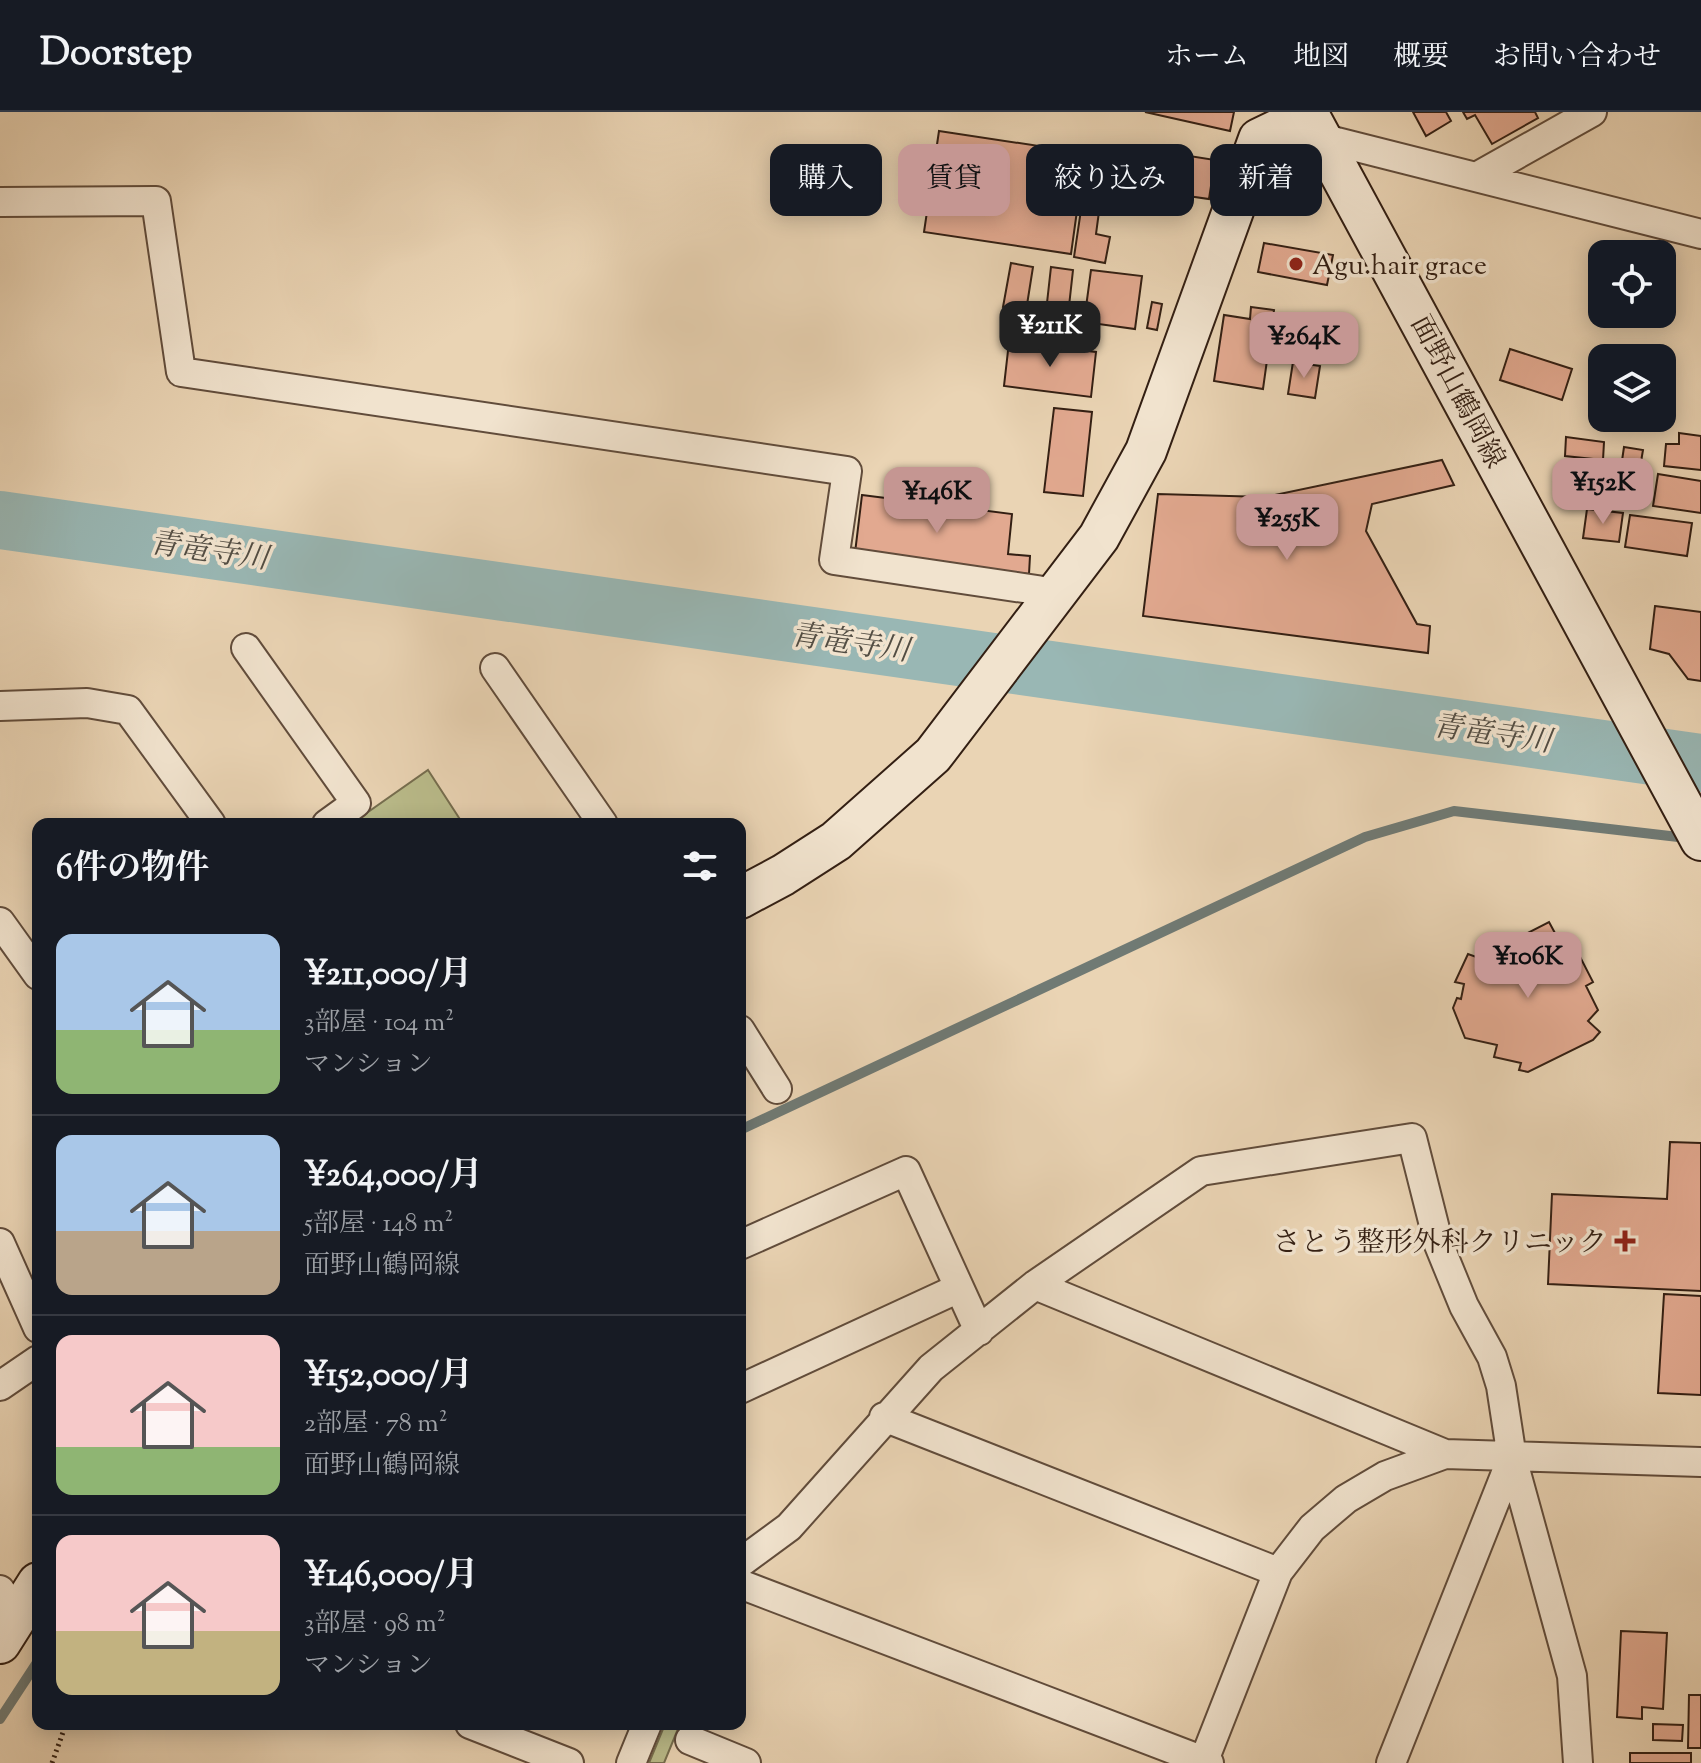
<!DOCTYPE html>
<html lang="ja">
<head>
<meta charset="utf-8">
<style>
  :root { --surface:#171b24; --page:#242831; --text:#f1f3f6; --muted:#9ea1a6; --line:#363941; --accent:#c59692 }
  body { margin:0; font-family:"Sorts Mill Goudy","Noto Serif JP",serif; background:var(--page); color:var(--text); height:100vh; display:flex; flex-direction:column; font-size:30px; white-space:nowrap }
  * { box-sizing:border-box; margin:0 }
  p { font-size:26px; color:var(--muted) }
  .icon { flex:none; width:44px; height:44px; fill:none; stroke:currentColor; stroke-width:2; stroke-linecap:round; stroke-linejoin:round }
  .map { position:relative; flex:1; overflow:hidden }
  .sheet { position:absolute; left:32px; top:706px; width:714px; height:912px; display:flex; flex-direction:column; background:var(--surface); border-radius:16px; box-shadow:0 4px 20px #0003 }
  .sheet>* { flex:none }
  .hud { position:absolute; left:770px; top:32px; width:760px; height:72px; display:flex; gap:16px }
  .buttons { position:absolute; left:1588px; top:128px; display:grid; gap:16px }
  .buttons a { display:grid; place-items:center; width:88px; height:88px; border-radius:16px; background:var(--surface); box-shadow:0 4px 20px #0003; font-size:40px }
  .price { position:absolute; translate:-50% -68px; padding:0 18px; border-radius:16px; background:var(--accent); color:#111; font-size:26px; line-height:52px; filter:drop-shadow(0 2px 4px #0008) }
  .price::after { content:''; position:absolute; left:50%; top:48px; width:24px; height:18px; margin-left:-12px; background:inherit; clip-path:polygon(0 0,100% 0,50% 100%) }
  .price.current { background:#222; color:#fff }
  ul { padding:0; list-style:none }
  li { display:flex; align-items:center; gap:24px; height:200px; padding:0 24px }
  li+li { border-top:2px solid var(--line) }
  li span { display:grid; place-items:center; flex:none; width:224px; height:160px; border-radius:16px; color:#555 }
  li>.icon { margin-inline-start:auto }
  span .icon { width:96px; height:96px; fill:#fffc; stroke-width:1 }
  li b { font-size:34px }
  h2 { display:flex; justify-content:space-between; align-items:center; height:96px; padding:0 24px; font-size:34px }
  .pill { padding:0 28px; border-radius:16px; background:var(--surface); box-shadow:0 4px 20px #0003; font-size:28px; line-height:72px }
  .pill.current { background:var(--accent); color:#111 }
  header { display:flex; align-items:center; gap:48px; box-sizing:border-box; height:112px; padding:0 40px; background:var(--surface); border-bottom:2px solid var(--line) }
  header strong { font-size:38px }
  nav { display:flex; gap:44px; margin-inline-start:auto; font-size:28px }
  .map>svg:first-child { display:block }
  .green { fill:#babc8b; stroke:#766e4f; stroke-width:2 }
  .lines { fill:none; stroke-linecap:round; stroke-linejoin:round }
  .stream { stroke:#707a74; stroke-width:10 }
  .river { stroke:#99b7b4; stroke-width:58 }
  .building { fill:#e2a990; stroke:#331f13; stroke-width:2 }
  .street-casing { stroke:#614c3b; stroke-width:32 }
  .secondary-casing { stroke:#331f13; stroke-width:44 }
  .path { stroke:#331f13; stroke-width:5; stroke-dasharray:2 4; stroke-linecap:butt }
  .street { stroke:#f1e3ce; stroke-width:28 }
  .secondary { stroke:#f1e3ce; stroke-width:40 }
  .poi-dot { fill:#8f2418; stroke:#f1e3ce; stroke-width:3 }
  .labels { text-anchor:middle; stroke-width:7; stroke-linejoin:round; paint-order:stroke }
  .poi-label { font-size:28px; fill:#331f13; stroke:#f1e3ce; text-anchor:start }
  .street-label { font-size:28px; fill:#331f13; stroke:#f1e3ce }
  .water-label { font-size:30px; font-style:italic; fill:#524d43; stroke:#f1e3ce }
</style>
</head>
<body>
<header>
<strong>Doorstep</strong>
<nav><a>ホーム</a><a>地図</a><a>概要</a><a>お問い合わせ</a></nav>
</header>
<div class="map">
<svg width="1701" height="1651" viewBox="0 0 1701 1651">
  <rect width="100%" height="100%" fill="#ead4b4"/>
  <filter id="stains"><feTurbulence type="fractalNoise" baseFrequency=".0025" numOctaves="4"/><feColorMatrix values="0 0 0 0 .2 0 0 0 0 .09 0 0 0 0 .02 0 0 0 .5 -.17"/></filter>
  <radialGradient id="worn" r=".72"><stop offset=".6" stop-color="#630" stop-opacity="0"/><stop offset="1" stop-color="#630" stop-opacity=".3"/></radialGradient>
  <!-- green -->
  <path class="green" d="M 428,658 L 463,712 L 351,712 Z
    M 665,1612 L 680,1612 L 664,1651 L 649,1651 Z"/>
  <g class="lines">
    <!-- stream -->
    <path class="stream" d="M 740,1018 L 1365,725 L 1454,699 L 1687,726
      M 0,1607 L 38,1549"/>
    <!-- river -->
    <path class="river" d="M 0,408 L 1701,651"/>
  </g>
  <!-- building -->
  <path class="building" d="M 1145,0 L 1234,0 L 1230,19 Z
    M 1413,0 L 1446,0 L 1451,9 L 1426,24 Z
    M 1463,0 L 1535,0 L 1538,6 L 1492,32 L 1475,3 L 1467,7 Z
    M 939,19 L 1085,41 L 1071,142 L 924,120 Z
    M 1145,37 L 1215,48 L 1209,87 L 1139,77 Z
    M 1089,44 L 1106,47 L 1096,122 L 1110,125 L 1105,151 L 1074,145 Z
    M 1264,131 L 1333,143 L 1327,173 L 1258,160 Z
    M 1011,151 L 1033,155 L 1026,199 L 1003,195 Z
    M 1051,155 L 1073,158 L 1068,203 L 1046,200 Z
    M 1091,158 L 1142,164 L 1135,217 L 1084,210 Z
    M 1152,190 L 1162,192 L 1157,218 L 1147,216 Z
    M 1251,195 L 1274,198 L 1263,277 L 1214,269 L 1224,203 L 1250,207 Z
    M 1009,230 L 1096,240 L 1091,285 L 1004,274 Z
    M 1510,237 L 1572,257 L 1562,288 L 1500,268 Z
    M 1293,250 L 1320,254 L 1315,286 L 1288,282 Z
    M 1054,296 L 1092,300 L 1083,384 L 1044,380 Z
    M 1679,321 L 1701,324 L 1701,358 L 1664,354 L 1666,332 L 1679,332 Z
    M 1566,325 L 1604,330 L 1603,348 L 1565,344 Z
    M 1624,335 L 1643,338 L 1636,379 L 1618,376 Z
    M 1442,348 L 1454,373 L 1372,392 L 1366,419 L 1417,512 L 1430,514 L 1428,541 L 1143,504 L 1158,382 L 1265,385 Z
    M 1583,357 L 1612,360 L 1610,381 L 1581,378 Z
    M 1658,362 L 1701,369 L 1701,401 L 1653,394 Z
    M 862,383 L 1012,402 L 1008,442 L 1030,444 L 1029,462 L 855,441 Z
    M 1587,397 L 1623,401 L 1619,430 L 1583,426 Z
    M 1630,403 L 1692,411 L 1687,444 L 1625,435 Z
    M 1655,494 L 1701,500 L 1701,569 L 1688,567 L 1669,542 L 1650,537 Z
    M 1549,810 L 1563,836 L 1573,831 L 1593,870 L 1586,874 L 1598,898 L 1588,909 L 1600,920 L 1593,928 L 1528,960 L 1519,958 L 1521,951 L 1494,945 L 1497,933 L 1465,926 L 1453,896 L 1457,886 L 1461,887 L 1464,872 L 1455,870 L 1468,842 L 1479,846 Z
    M 1670,1030 L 1701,1031 L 1701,1179 L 1548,1172 L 1552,1082 L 1667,1087 Z
    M 1664,1182 L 1701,1184 L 1701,1283 L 1658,1281 Z
    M 1621,1519 L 1667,1521 L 1663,1597 L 1642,1595 L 1642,1607 L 1617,1605 Z
    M 1689,1583 L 1701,1583 L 1701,1636 L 1688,1636 Z
    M 1653,1612 L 1683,1613 L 1682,1629 L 1653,1628 Z
    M 1630,1641 L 1691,1641 L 1691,1651 L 1630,1651 Z"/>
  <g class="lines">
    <!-- street casing -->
    <g class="street-casing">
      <path id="street" d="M 1321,26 L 1701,122
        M 1480,63 L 1592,0
        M 0,90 L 156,89 L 181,260 L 847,359 L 834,448 L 1057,481
        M 246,536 L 356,691 L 327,712
        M 495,556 L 603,712
        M 0,594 L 87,591 L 128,598 L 211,712
        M 0,810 L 38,863
        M 740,918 L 777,977
        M 0,1131 L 38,1216
        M 740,1133 L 906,1059 L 979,1219
        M 1035,1173 L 1445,1342
        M 0,1274 L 38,1248
        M 740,1277 L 959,1176
        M 884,1305 L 1278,1460
        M 740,1451 L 789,1415 L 931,1256 L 1035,1173 L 1201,1059 L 1412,1026 L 1439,1133 L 1464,1194 L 1492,1245 L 1501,1274 L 1512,1346 L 1572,1564 L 1578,1651
        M 740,1472 L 1209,1651
        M 0,1478 L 18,1503
        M 470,1612 L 569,1651
        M 690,1628 L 746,1651
        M 631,1651 L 647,1612
        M 1203,1651 L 1278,1460 L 1312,1416 L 1346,1387 L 1385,1364 L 1445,1342 L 1701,1350
        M 1391,1651 L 1512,1346"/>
    </g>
    <!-- secondary casing -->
    <g class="secondary-casing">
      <path id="secondary" d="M 1309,4 L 1701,728
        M 740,786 L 783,763 L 836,729 L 933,643 L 1099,425 L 1146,339 L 1259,27 L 1280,17 L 1321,26
        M 0,1531 L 38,1471"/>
    </g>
    <!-- path -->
    <path class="path" d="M 52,1651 L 66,1612"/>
    <!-- street -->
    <use href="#street" class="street"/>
    <!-- secondary -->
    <use href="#secondary" class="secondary"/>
  </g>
  <!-- markers -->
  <g class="poi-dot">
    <circle cx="1296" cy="152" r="8"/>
    <path d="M1621 1117h8v8h8v8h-8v8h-8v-8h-8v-8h8z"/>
  </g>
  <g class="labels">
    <!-- poi labels -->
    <g class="poi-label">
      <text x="1312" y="162">Agu.hair grace</text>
      <text x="1607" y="1139" text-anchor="end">さとう整形外科クリニック</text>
    </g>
    <!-- street labels -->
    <g class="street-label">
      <text transform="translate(1459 279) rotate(62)" y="10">面野山鶴岡線</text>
    </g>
    <!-- water labels -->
    <g class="water-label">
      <text transform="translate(209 438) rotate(8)" y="10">青竜寺川</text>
      <text transform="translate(850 530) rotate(8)" y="10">青竜寺川</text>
      <text transform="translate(1492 621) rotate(8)" y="10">青竜寺川</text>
    </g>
  </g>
  <rect width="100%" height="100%" filter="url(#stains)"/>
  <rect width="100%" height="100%" fill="url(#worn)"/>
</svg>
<div class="buttons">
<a><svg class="icon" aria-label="locate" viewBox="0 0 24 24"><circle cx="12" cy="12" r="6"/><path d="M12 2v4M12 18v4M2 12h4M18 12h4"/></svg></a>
<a><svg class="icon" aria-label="layers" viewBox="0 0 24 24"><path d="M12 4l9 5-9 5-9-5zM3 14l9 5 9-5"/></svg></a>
</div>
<b class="price current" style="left:1050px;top:257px">¥211K</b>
<b class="price" style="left:1304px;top:268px">¥264K</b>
<b class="price" style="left:1603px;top:414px">¥152K</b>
<b class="price" style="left:937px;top:423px">¥146K</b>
<b class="price" style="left:1287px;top:450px">¥255K</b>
<b class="price" style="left:1528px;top:888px">¥106K</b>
<div class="hud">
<a class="pill">購入</a>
<a class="pill current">賃貸</a>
<a class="pill">絞り込み</a>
<a class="pill">新着</a>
</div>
<section class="sheet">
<h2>6件の物件<svg class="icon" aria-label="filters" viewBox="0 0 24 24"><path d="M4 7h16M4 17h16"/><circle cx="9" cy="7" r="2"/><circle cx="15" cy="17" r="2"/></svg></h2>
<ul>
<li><span style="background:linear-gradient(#a9c7e8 60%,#8fb573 0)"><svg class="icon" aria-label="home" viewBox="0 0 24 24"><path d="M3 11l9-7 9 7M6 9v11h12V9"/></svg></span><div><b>¥211,000/月</b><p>3部屋 · 104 m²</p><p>マンション</p></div></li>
<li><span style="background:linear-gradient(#a9c7e8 60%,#b9a48a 0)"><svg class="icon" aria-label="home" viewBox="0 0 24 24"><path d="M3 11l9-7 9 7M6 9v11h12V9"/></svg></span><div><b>¥264,000/月</b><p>5部屋 · 148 m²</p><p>面野山鶴岡線</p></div></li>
<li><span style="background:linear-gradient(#f6c9c9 70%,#8fb573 0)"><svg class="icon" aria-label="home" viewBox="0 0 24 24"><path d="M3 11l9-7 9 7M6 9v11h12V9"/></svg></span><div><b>¥152,000/月</b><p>2部屋 · 78 m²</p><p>面野山鶴岡線</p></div></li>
<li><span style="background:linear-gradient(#f6c9c9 60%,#c2b280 0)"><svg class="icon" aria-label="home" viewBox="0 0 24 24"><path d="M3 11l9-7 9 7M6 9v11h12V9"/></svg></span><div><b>¥146,000/月</b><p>3部屋 · 98 m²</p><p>マンション</p></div></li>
</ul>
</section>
</div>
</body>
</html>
